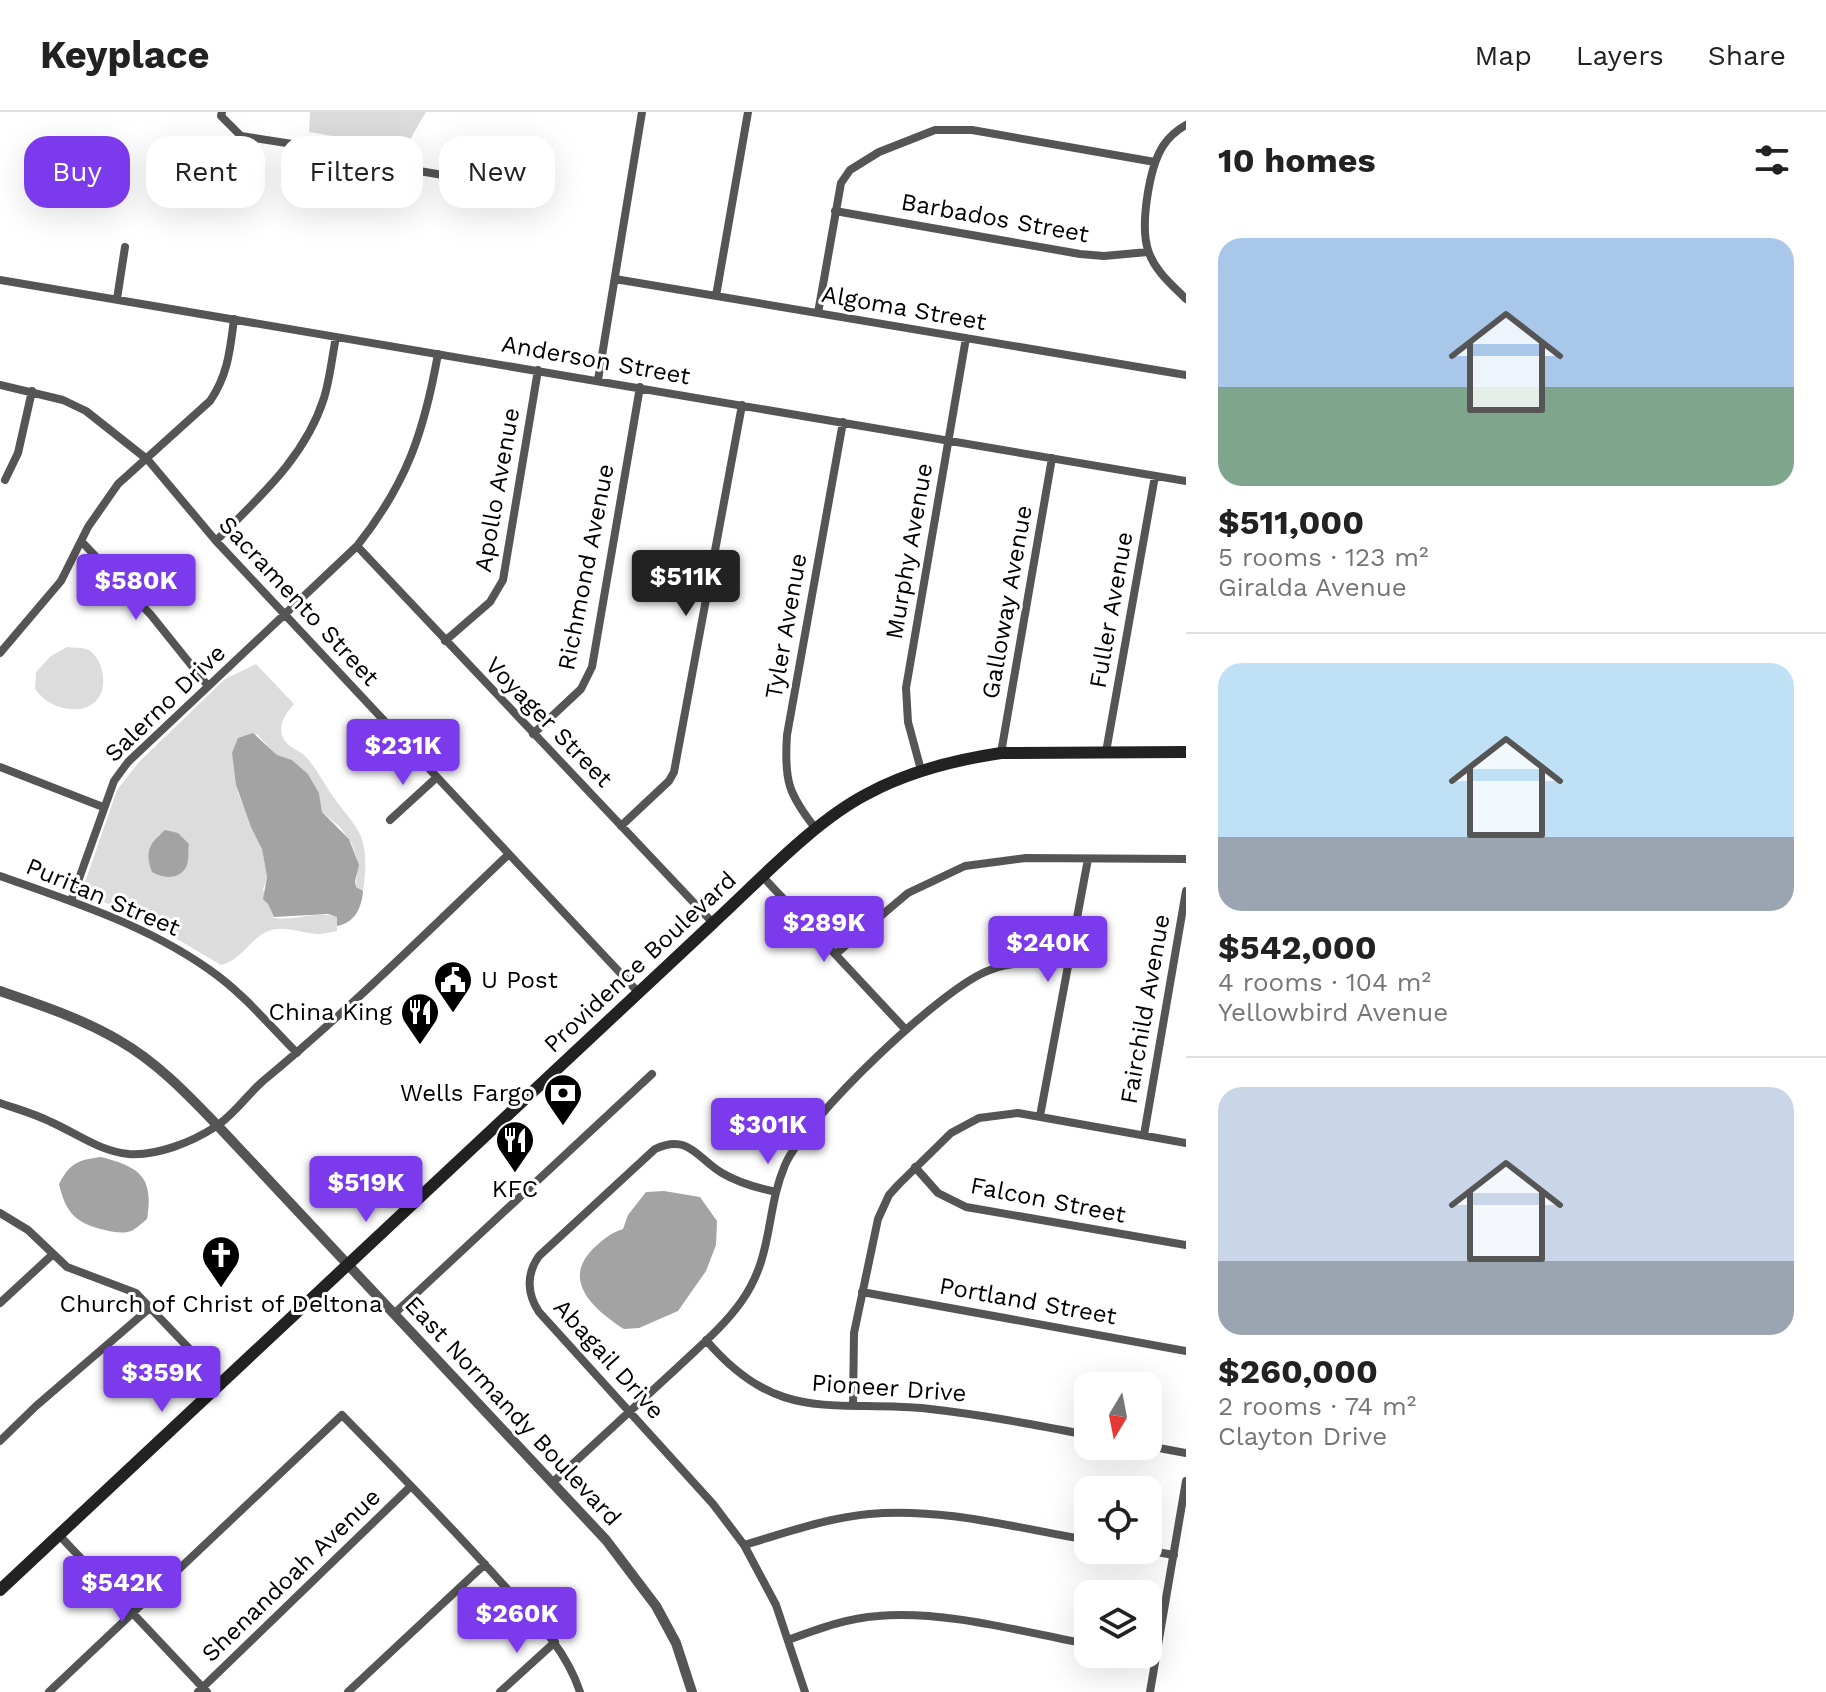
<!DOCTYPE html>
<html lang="en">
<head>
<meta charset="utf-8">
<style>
  :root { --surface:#fff; --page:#f6f6f6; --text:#222; --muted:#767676; --line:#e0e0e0; --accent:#7c3aed }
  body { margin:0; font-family:"Work Sans",sans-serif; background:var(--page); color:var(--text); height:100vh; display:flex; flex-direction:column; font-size:30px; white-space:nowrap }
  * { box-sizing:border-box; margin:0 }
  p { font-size:26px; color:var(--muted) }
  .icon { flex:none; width:44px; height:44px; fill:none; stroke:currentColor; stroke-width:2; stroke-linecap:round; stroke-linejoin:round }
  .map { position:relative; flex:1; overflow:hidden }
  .drawer { display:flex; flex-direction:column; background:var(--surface); width:640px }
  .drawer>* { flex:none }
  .hud { position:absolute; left:24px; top:24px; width:760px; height:72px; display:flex; gap:16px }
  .needle { width:52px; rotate:190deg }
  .fabs { position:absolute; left:1074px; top:1260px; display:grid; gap:16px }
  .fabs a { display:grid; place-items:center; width:88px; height:88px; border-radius:16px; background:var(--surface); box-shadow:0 8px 32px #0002; font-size:40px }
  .price { position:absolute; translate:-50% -68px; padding:0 18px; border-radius:8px; background:var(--accent); color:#fff; font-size:26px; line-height:52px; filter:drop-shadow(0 2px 4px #0008) }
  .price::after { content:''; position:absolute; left:50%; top:48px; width:24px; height:18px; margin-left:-12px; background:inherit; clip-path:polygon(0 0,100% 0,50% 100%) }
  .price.active { background:#222; color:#fff }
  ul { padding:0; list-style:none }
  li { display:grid; align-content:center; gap:16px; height:424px; padding:0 32px }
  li+li { border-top:2px solid var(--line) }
  li span { display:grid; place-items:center; height:248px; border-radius:24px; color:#555 }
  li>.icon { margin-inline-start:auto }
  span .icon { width:144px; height:144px; fill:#fffc; stroke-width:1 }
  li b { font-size:34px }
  h2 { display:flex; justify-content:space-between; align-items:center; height:96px; padding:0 32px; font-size:34px }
  .chip { padding:0 28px; border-radius:24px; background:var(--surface); box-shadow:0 8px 32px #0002; font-size:28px; line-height:72px }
  .chip.active { background:var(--accent); color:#fff }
  header { display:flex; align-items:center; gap:48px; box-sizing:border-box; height:112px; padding:0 40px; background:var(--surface); border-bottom:2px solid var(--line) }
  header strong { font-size:38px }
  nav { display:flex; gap:44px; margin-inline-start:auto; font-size:28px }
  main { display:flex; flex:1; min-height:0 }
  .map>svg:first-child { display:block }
  .green { fill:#dcdcdc; fill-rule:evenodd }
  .water { fill:#a3a3a3 }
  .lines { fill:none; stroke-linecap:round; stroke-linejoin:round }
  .minor { stroke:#555; stroke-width:8 }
  .tertiary { stroke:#555; stroke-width:10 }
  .secondary { stroke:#222; stroke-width:12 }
  .labels { text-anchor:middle; stroke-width:6; stroke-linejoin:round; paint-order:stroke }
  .street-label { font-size:24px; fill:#000; stroke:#fff }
  .poi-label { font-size:24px; fill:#000; stroke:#fff; text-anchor:end }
</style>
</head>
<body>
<header>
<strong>Keyplace</strong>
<nav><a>Map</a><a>Layers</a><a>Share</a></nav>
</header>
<main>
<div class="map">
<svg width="1186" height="1580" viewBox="0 0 1186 1580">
  <rect width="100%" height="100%" fill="#fff"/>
  <!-- green -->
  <path class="green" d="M 310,0 L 426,0 L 405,36 L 309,20 Z
    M 67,535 C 73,536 81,535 86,537 C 93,539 99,548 101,555 C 115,603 59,610 35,577 L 36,560 L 51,544 Z
    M 256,552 L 294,592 C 286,602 277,612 283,626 C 287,635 300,638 307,646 C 318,658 325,674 335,687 C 342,698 351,706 357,717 C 368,733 366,761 363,779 L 356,775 L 357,747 L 351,730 L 340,715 L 322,700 L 319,681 L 308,662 L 292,648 L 276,643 L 257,622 L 232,641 L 238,681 L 262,737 L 267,765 L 263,778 L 274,806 C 295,809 317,798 337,805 L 337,819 C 331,820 324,822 317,822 C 301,821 282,812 266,820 C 247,830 242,848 221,853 L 150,811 L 86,782 L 85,770 L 117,678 L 139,650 L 225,567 ZM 162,721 L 189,732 L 187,750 L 157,724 Z"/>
  <!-- water -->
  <path class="water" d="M 253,621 L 277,643 L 292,648 L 308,662 L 319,681 L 322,700 L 349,727 L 359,753 L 355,769 L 356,775 L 363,779 C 362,795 355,811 337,814 L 337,805 L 328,802 L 274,805 L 268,792 L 263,787 L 267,765 L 262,737 L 251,715 L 236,673 L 232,641 L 238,626 Z
    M 165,718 L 178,721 L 189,732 C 188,738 189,747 187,753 C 181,768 163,767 152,760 C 144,739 150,731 165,718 Z
    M 101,1045 C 140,1055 154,1065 147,1107 C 142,1111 136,1117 131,1119 C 123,1122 113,1120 105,1118 C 75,1111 66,1101 59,1072 C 70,1051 78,1048 101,1045 Z
    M 664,1079 L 700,1085 L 717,1109 L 716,1133 L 706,1159 L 678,1199 L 639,1216 L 624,1217 C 593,1197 559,1167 596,1134 C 605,1126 611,1121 623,1117 L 628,1103 L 646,1080 Z"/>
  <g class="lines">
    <!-- minor -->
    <path class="minor" d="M 222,0 L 221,4 L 241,24 L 331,38 L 374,56 L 413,58 L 467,67
      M 1186,13 C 1177,18 1169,25 1163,34 C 1149,56 1140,113 1148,138 C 1154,158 1172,173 1186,187
      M 835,99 L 1080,142 L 1104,144 L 1148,140
      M 615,167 L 1186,263
      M 0,168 L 1186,369
      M 716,184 L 748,0
      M 117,187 L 125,135
      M 818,201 L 841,71 L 850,58 L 879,40 L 935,18 L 972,18 L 1155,50
      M 598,268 L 642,0
      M 0,273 L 63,288 L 86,299 L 148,348 L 216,429 L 639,881
      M 5,368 L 18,341 L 32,279
      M 216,429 C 258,386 305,346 324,286 C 330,267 332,245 336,225
      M 82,430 L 151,503 L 208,574
      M 357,434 L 713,811
      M 445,529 L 490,490 L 503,468 L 538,258
      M 0,541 L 61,469 L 88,415 L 118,372 L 210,289 C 228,263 230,238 234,207
      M 533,622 L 581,577 L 592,555 L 640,275
      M 1106,640 L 1155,364
      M 1001,641 L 1052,346
      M 0,655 L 103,695
      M 921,658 L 908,610 L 906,576 L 966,226
      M 390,708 L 436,666
      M 621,714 L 669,669 L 674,660 L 742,293
      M 816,717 C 788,682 784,668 787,623 L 843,310
      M 0,764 C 76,791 153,815 218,864 C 247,886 271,915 297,941
      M 763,765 L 906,918
      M 71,789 L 114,669 L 128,650 L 357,434 C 407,371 424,320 438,242
      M 837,841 L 908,781 L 965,754 L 1026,746 L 1186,747
      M 0,991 C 17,997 35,1002 51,1010 C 78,1022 99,1039 129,1042 C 157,1044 192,1030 215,1015 C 233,1004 247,983 263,969 C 349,898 428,819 509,742
      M 1040,1004 L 1088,747
      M 1144,1023 L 1186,779
      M 915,1055 L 938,1081 L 966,1095 L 1186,1133
      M 776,1080 C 757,1076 739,1071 722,1061 C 697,1046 688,1021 655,1037 L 539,1144 C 526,1162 527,1182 539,1200 L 713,1392 L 744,1433 L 776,1493 L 805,1580
      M 0,1101 L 28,1118 L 67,1155 L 136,1181 L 222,1271
      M 862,1180 L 1186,1239
      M 0,1191 L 52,1143
      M 395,1201 L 652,962
      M 706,1228 C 779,1314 834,1287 930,1297 C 984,1303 1036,1313 1088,1323
      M 853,1294 L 854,1221 L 878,1107 L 889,1083 L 899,1072 L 951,1021 L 979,1006 L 1018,1001 L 1186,1031
      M 0,1329 L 36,1294 L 151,1195
      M 1148,1334 L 1186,1341
      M 552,1371 C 594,1332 636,1294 678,1255 C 699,1235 724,1214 741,1190 C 774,1144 765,1100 785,1053 C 804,1008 943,874 990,858 C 1015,848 1041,851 1068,851
      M 59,1423 L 207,1580
      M 744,1433 C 785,1421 826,1406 869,1402 C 941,1395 1017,1416 1088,1428
      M 1145,1438 L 1174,1443
      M 788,1528 C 818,1517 847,1506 878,1504 C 945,1498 1022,1520 1088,1532
      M 49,1580 L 342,1303 C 395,1357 448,1411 498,1467 C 530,1502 565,1534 580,1580
      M 198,1580 L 411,1374
      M 348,1580 L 485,1452
      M 500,1580 L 555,1530
      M 1150,1580 L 1186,1369"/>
    <!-- tertiary -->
    <path class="tertiary" d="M 0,879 C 41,893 83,907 120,929 C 158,951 188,983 218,1014 L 606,1428 L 656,1494 L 676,1531 L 692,1580"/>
    <!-- secondary -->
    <path class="secondary" d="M 0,1478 L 713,811 C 759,769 813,710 867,682 C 909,659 954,648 1001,641 L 1186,640"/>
  </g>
  <!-- icons -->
  <defs>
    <g id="civic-pin" transform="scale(2)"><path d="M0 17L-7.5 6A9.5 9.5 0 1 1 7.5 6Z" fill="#000" stroke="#fff"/><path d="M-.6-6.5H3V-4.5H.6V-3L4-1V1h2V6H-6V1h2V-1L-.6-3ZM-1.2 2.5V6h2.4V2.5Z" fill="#fff"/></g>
    <g id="restaurant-pin" transform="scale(2)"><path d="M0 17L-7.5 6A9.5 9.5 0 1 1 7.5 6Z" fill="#000" stroke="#fff"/><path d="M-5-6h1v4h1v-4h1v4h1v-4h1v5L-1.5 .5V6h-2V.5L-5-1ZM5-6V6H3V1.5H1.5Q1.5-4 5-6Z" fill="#fff"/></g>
    <g id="bank-pin" transform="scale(2)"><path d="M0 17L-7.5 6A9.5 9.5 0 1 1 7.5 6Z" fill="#000" stroke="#fff"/><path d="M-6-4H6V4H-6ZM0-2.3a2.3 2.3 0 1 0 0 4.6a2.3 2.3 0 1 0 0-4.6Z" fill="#fff"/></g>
    <g id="church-pin" transform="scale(2)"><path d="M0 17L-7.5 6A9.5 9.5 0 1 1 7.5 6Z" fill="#000" stroke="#fff"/><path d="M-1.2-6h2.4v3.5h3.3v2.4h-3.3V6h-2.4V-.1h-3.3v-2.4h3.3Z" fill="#fff"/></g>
  </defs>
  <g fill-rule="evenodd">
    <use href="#civic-pin" x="453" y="868"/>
    <use href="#restaurant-pin" x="420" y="900"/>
    <use href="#bank-pin" x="563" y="981"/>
    <use href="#restaurant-pin" x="515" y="1028"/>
    <use href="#church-pin" x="221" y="1143"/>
  </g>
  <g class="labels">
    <!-- street labels -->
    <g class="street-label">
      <text transform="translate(995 106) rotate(10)" y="8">Barbados Street</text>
      <text transform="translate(904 196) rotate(10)" y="8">Algoma Street</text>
      <text transform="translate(596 248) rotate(10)" y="8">Anderson Street</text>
      <text transform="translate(497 378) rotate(-80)" y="8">Apollo Avenue</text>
      <text transform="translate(909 439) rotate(-80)" y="8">Murphy Avenue</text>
      <text transform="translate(586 455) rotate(-79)" y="8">Richmond Avenue</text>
      <text transform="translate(299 489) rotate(47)" y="8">Sacramento Street</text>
      <text transform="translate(1007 490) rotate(-80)" y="8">Galloway Avenue</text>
      <text transform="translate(1111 498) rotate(-80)" y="8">Fuller Avenue</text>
      <text transform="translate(786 514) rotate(-80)" y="8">Tyler Avenue</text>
      <text transform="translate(165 591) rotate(-44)" y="8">Salerno Drive</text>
      <text transform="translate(549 610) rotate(46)" y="8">Voyager Street</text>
      <text transform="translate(103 785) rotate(23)" y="8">Puritan Street</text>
      <text transform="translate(640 850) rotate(-43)" y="8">Providence Boulevard</text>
      <text transform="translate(1145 897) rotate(-80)" y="8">Fairchild Avenue</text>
      <text transform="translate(1048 1088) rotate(11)" y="8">Falcon Street</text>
      <text transform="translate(1028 1189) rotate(10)" y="8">Portland Street</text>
      <text transform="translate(609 1247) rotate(48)" y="8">Abagail Drive</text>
      <text transform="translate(889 1276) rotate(4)" y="8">Pioneer Drive</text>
      <text transform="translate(513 1299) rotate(47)" y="8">East Normandy Boulevard</text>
      <text transform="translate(291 1463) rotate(-44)" y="8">Shenandoah Avenue</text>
    </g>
    <!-- poi labels -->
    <g class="poi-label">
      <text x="481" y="876" text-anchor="start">U Post</text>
      <text x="392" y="908">China King</text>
      <text x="535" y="989">Wells Fargo</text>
      <text x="515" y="1085" text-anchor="middle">KFC</text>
      <text x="221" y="1200" text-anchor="middle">Church of Christ of Deltona</text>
    </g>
  </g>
</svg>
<div class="fabs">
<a><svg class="needle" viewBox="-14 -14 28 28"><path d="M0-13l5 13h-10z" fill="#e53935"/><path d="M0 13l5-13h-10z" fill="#767676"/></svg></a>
<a><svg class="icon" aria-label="locate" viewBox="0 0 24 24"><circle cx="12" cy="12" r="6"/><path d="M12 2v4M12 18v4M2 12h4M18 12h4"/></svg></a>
<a><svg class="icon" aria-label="layers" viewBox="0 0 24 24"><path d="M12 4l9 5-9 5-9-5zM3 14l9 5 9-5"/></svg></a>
</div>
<b class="price active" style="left:686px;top:506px">$511K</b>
<b class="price" style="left:136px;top:510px">$580K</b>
<b class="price" style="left:403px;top:675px">$231K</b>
<b class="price" style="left:824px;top:852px">$289K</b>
<b class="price" style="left:1048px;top:872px">$240K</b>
<b class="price" style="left:768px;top:1054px">$301K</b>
<b class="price" style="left:366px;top:1112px">$519K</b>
<b class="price" style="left:162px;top:1302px">$359K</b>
<b class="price" style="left:122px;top:1512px">$542K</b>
<b class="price" style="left:517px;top:1543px">$260K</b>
<div class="hud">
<a class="chip active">Buy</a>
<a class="chip">Rent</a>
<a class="chip">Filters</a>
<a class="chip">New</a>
</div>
</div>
<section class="drawer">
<h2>10 homes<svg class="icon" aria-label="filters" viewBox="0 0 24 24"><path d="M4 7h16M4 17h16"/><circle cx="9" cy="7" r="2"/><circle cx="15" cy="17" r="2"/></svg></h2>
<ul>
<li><span style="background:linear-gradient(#a9c7e8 60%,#7fa58c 0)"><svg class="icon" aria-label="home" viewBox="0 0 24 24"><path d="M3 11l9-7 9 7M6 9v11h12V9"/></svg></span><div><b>$511,000</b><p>5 rooms · 123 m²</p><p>Giralda Avenue</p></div></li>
<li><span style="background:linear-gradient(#bfe0f5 70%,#9aa5b1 0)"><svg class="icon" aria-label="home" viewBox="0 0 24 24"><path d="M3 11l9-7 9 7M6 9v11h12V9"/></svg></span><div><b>$542,000</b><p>4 rooms · 104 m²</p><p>Yellowbird Avenue</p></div></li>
<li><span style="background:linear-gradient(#c9d6e8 70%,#9aa5b1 0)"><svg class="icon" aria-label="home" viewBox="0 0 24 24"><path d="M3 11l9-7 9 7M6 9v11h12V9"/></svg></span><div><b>$260,000</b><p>2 rooms · 74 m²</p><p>Clayton Drive</p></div></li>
</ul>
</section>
</main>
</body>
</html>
